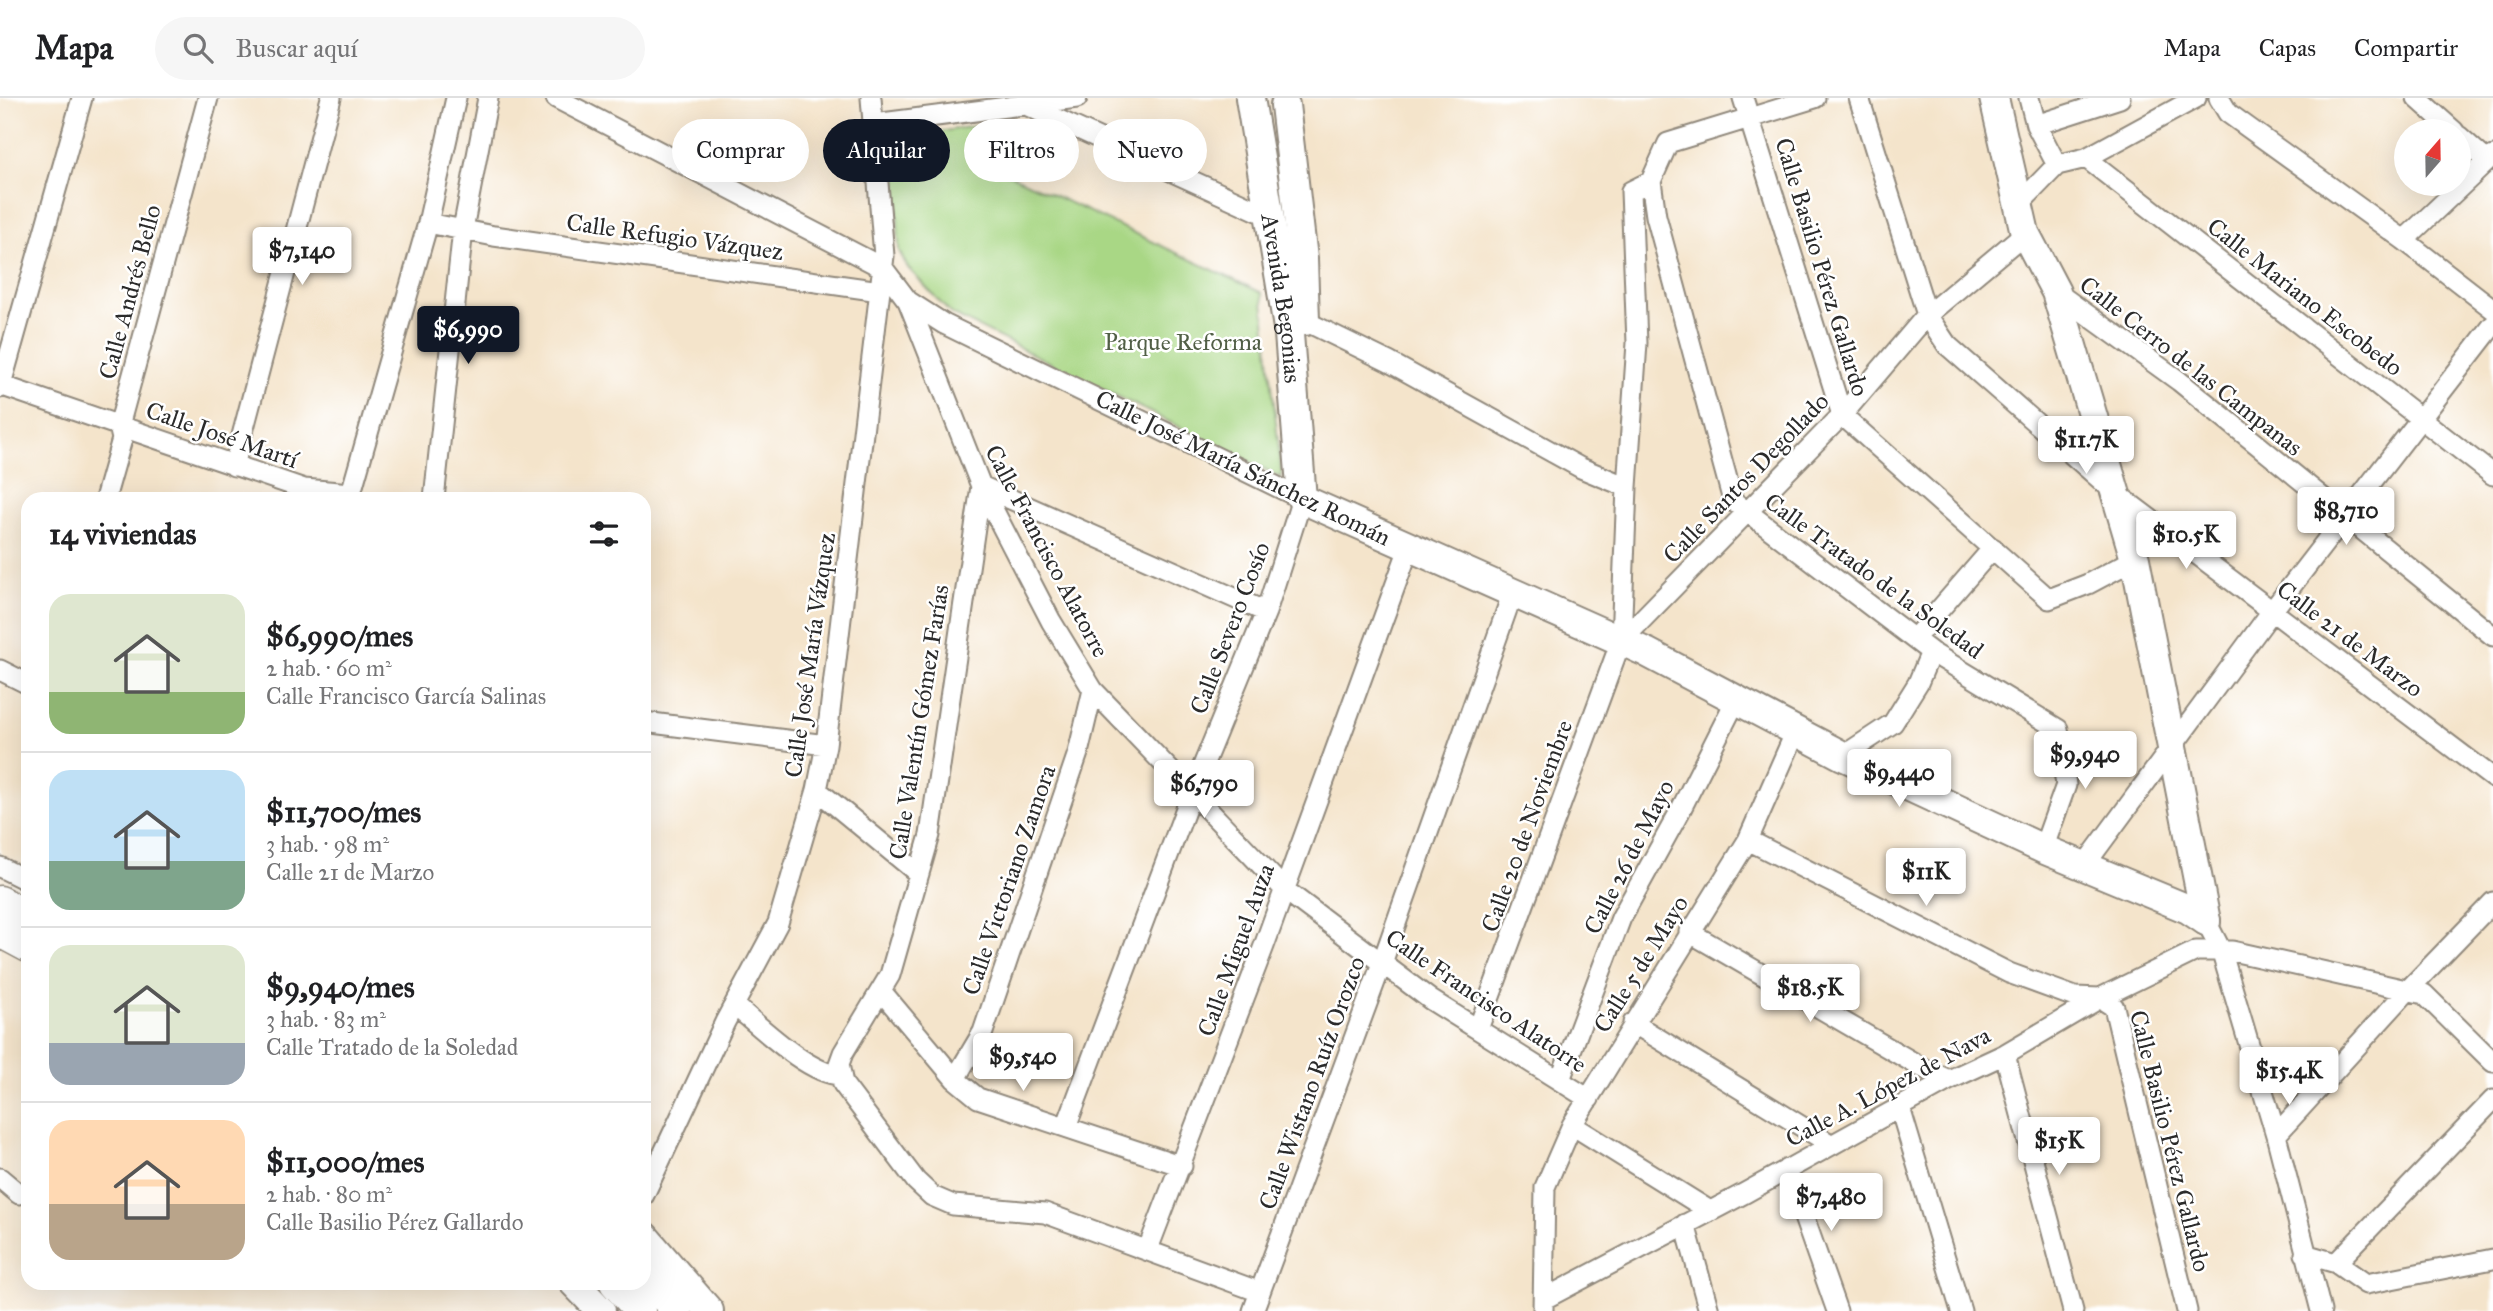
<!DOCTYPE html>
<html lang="es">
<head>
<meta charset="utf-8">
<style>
  :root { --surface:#fff; --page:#f6f6f6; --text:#202124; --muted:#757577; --line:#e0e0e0; --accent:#111827 }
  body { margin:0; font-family:"IM FELL Great Primer",serif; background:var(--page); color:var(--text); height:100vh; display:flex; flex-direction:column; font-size:26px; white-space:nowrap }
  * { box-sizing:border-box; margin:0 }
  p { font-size:23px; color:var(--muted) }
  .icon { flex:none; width:38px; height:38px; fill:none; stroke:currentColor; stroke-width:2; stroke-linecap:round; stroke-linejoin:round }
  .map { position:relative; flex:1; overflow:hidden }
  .side { position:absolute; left:21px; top:394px; width:630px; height:798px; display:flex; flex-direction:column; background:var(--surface); border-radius:21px; box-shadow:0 7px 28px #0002 }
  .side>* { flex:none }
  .top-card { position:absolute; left:672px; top:21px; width:665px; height:63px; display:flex; gap:14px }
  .needle { width:46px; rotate:20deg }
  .tools { position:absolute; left:2394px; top:21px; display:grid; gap:14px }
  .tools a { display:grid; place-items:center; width:77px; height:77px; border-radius:50%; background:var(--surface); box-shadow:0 7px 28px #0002; font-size:35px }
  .price { position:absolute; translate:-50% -60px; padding:0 16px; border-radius:7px; background:#fff; color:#222; font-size:23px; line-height:46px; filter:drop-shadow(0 2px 4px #0008) }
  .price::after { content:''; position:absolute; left:50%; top:42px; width:21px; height:16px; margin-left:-10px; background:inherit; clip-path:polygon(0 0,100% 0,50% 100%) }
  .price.active { background:var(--accent); color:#fff }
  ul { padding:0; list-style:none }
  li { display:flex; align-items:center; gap:21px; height:175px; padding:0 28px }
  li+li { border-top:2px solid var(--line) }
  li span { display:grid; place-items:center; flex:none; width:196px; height:140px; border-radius:21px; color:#555 }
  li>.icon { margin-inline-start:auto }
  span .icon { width:84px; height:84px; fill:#fffc; stroke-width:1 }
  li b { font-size:30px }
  h2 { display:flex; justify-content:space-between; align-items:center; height:84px; padding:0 28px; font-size:30px }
  .pill { padding:0 24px; border-radius:32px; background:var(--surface); box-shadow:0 7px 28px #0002; font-size:24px; line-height:63px }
  .pill.active { background:var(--accent); color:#fff }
  header { display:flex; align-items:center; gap:42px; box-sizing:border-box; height:98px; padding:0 35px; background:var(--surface); border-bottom:2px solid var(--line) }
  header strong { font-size:33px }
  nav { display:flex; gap:38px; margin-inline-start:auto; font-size:24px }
  .search { width:490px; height:63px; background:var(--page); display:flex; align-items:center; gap:18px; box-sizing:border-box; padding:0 24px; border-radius:38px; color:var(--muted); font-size:26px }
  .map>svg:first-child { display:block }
  .green { fill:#a9d785; stroke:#6a8158; stroke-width:2 }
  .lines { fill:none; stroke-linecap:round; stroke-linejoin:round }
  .street-casing { stroke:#90887b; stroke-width:23 }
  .secondary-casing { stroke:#90887b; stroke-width:32 }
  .primary-casing { stroke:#90887b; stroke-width:33 }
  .street { stroke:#fff; stroke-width:19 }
  .secondary { stroke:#fff; stroke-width:28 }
  .primary { stroke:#fff; stroke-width:30 }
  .labels { text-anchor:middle; stroke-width:5; stroke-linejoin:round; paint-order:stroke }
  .street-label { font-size:24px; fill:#2b2b2b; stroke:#fff }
  .park-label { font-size:24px; fill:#515f46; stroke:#fff }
</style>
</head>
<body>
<header>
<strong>Mapa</strong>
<div class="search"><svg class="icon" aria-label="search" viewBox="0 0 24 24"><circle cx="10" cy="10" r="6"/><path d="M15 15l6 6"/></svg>Buscar aquí</div>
<nav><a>Mapa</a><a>Capas</a><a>Compartir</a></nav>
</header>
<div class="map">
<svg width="2493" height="1213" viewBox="0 0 2493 1213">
  <rect width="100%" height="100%" fill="#fff"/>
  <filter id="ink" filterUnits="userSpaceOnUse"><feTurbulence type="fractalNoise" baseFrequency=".0143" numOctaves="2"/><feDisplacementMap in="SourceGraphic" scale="14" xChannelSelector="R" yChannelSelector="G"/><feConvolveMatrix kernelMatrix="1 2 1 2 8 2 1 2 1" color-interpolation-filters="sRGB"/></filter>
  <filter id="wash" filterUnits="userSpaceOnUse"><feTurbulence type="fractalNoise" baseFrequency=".00686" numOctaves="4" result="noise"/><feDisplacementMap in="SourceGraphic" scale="28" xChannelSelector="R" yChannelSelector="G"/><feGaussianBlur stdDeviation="1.57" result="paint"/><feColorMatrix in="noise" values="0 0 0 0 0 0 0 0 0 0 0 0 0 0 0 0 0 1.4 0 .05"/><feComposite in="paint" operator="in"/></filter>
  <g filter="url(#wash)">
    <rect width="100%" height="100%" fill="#f4e4cb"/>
    <!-- green -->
    <path class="green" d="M 975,28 L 966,56 L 1262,195 L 1282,380 L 950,215 L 908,170 L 899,153 L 895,41 Z"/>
  </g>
  <g filter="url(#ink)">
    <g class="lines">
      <!-- street casing -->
      <g class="street-casing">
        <path id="street" d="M 556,0 L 883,170 L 908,203 L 944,226 L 1302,401 L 1266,514 L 1191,697 L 1066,1029
          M 1743,0 L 1842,317 L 2049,501 L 2088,486 L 2135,461
          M 1859,0 L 1927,217 L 1947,247 L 2117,396 L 2493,680
          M 2029,0 L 2036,27 L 2057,67
          M 2219,0 L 2228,15 L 2404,142 L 2493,211
          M 2417,0 L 2454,33
          M 1026,7 L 1269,118
          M 874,26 L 1077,0
          M 2036,27 L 2120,0
          M 2459,38 L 2487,63
          M 2086,60 L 2493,377
          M 1651,83 L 1656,118 L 1733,403 L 1931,554 L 2058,631 L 2066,687 L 2043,751
          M 1651,83 L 1668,45 L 1815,0
          M 2020,105 L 2057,67 L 2086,60 L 2196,0
          M 428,125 L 494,138 L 880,193
          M 2404,142 L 2493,58
          M 2056,194 L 2179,283 L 2493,538
          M 908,203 L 981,388 L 1051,523 L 1093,592 L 1285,792 L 1431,902 L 1589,1001
          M 1297,230 L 1305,223 L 1389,264 L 1581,370 L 1627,389 L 1621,543 L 1478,931
          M 0,287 L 304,391 L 351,395 L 428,125 L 456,0
          M 0,290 L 82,0
          M 234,368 L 331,0
          M 1627,389 L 1637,245 L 1631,93 L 1651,83
          M 105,401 L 122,341 L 119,328 L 208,0
          M 434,401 L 463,131 L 488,0
          M 1914,541 L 1993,450
          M 1621,543 L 1842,317 L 1927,217 L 2025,135
          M 0,572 L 28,586
          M 644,624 L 826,647
          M 1843,658 L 1893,625 L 1918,585 L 1931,554
          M 817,692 L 919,776
          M 1748,742 L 2009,875 L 2075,899 L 2100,900 L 2114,909 L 2187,1213
          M 2084,768 L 2272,513 L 2493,227
          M 0,769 L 28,783
          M 2206,823 L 2221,852 L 2276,1037 L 2321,1213
          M 1689,834 L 1921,969 L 1949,982
          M 882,894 L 955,981 L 978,1000 L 1182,1068
          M 734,907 C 760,928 808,976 840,977
          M 1633,925 L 1832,1047
          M 2005,956 L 2073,1213
          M 955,981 L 983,934 L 1078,655 L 1093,592
          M 1560,982 L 1621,820 L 1679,715 L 1736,602
          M 1900,1010 L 1961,1213
          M 1572,1027 L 1710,1113
          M 2276,1037 L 2409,891 L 2493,804
          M 1787,1071 L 1837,1213
          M 0,1080 L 19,1096
          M 644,1097 L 725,924 L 778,825 L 817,692 L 826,647 L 884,158 L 871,0
          M 1685,1126 L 1709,1213
          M 1148,1151 L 1264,848 L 1409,450
          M 2305,1156 L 2336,1165 L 2366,1186 L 2493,1161
          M 2336,1165 L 2493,1002
          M 1260,1194 L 1045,1115 L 953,1107 L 932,1098 L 916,1083 L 843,986 L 839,966 L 843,955 L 890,877 L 930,737 L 981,388 L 1266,514
          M 1544,1201 L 1745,1095 L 1949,982 L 2005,956 L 2100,900 L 2196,853 L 2232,853 L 2424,896 L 2493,964
          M 1543,1212 L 1545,1089 L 1572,1027 L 1748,742 L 1796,633
          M 1253,1213 L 1382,865 L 1512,497"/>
      </g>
      <!-- secondary casing -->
      <g class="secondary-casing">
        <g id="secondary">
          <path id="s1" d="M 1250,0 L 1289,236 L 1302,401 L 1646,554 L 1843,658 L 2043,751 L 2188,811 L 2206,823"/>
          <path d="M 1994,0 L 2025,135 L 2056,194 L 2135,461 L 2206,823"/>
          <path d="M 1285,7 L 1303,161 L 1305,223"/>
          <path d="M 644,1138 L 709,1213"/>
          <path d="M 574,1185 L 601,1213"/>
        </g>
      </g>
      <!-- primary casing -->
      <g class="primary-casing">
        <path id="primary" d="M 0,803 L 28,818
          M 0,834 L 28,849
          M 644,1173 L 676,1213
          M 615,1185 L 640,1213"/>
      </g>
      <!-- street -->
      <use href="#street" class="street"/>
      <!-- secondary -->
      <use href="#secondary" class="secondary"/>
      <!-- primary -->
      <use href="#primary" class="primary"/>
    </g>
  </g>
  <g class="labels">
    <!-- street labels -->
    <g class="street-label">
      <text transform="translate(675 139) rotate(8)" y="8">Calle Refugio Vázquez</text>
      <text transform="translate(1822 169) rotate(73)" y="8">Calle Basilio Pérez Gallardo</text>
      <text transform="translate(130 194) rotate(-75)" y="8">Calle Andrés Bello</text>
      <text transform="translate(2305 199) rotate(38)" y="8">Calle Mariano Escobedo</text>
      <text dy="8" stroke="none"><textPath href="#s1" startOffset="203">Avenida Begonias</textPath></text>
      <text transform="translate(2191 268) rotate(38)" y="8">Calle Cerro de las Campanas</text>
      <text transform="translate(222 337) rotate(19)" y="8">Calle José Martí</text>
      <text transform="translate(1243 370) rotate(26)" y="8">Calle José María Sánchez Román</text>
      <text transform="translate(1746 380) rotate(-46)" y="8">Calle Santos Degollado</text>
      <text transform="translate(1047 453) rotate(62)" y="8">Calle Francisco Alatorre</text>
      <text transform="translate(1874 478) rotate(36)" y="8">Calle Tratado de la Soledad</text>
      <text transform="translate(1230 530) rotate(-69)" y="8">Calle Severo Cosío</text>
      <text transform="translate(2350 541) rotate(37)" y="8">Calle 21 de Marzo</text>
      <text transform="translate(810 557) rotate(-82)" y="8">Calle José María Vázquez</text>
      <text transform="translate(919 624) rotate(-81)" y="8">Calle Valentín Gómez Farías</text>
      <text transform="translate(1527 728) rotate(-70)" y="8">Calle 20 de Noviembre</text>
      <text transform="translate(1629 759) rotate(-63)" y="8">Calle 26 de Mayo</text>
      <text transform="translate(1009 782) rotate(-71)" y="8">Calle Victoriano Zamora</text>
      <text transform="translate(1236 852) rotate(-70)" y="8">Calle Miguel Auza</text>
      <text transform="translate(1641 866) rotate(-58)" y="8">Calle 5 de Mayo</text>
      <text transform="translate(1486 903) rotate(34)" y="8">Calle Francisco Alatorre</text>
      <text transform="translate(1312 985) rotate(-70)" y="8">Calle Wistano Ruíz Orozco</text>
      <text transform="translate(1888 989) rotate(-28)" y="8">Calle A. López de Nava</text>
      <text transform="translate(2170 1043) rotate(76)" y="8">Calle Basilio Pérez Gallardo</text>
    </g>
    <!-- park labels -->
    <g class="park-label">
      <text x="1183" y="252">Parque Reforma</text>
    </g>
  </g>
</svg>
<div class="tools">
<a><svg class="needle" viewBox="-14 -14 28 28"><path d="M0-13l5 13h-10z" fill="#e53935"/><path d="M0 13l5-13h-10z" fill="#757577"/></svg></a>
</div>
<b class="price" style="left:302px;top:189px">$7,140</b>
<b class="price active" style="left:468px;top:268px">$6,990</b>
<b class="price" style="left:2086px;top:378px">$11.7K</b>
<b class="price" style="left:2346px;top:449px">$8,710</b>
<b class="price" style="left:2186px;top:473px">$10.5K</b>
<b class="price" style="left:2085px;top:693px">$9,940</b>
<b class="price" style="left:1899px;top:711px">$9,440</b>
<b class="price" style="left:1204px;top:722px">$6,790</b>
<b class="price" style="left:1926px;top:810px">$11K</b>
<b class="price" style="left:1810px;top:926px">$18.5K</b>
<b class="price" style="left:1023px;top:995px">$9,540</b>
<b class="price" style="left:2289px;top:1009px">$15.4K</b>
<b class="price" style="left:2059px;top:1079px">$15K</b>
<b class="price" style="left:1831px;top:1135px">$7,480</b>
<div class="top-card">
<a class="pill">Comprar</a>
<a class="pill active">Alquilar</a>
<a class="pill">Filtros</a>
<a class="pill">Nuevo</a>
</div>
<section class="side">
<h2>14 viviendas<svg class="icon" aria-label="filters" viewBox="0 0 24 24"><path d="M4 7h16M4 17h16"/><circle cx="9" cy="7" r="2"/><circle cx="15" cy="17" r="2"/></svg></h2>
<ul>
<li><span style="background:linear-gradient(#dfe7d0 70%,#8fb573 0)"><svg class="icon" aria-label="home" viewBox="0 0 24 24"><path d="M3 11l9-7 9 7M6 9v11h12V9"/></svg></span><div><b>$6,990/mes</b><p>2 hab. · 60 m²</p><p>Calle Francisco García Salinas</p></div></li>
<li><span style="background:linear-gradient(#bfe0f5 65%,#7fa58c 0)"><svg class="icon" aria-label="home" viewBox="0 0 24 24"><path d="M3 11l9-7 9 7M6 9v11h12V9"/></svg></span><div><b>$11,700/mes</b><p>3 hab. · 98 m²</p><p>Calle 21 de Marzo</p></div></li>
<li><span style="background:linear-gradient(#dfe7d0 70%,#9aa5b1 0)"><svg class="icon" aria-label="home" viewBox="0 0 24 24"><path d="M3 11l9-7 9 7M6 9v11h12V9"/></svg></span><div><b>$9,940/mes</b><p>3 hab. · 83 m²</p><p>Calle Tratado de la Soledad</p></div></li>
<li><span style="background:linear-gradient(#ffd9b3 60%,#b9a48a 0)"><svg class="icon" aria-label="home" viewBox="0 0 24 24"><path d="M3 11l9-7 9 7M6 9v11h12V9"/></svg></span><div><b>$11,000/mes</b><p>2 hab. · 80 m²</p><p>Calle Basilio Pérez Gallardo</p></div></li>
</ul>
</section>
</div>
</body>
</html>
